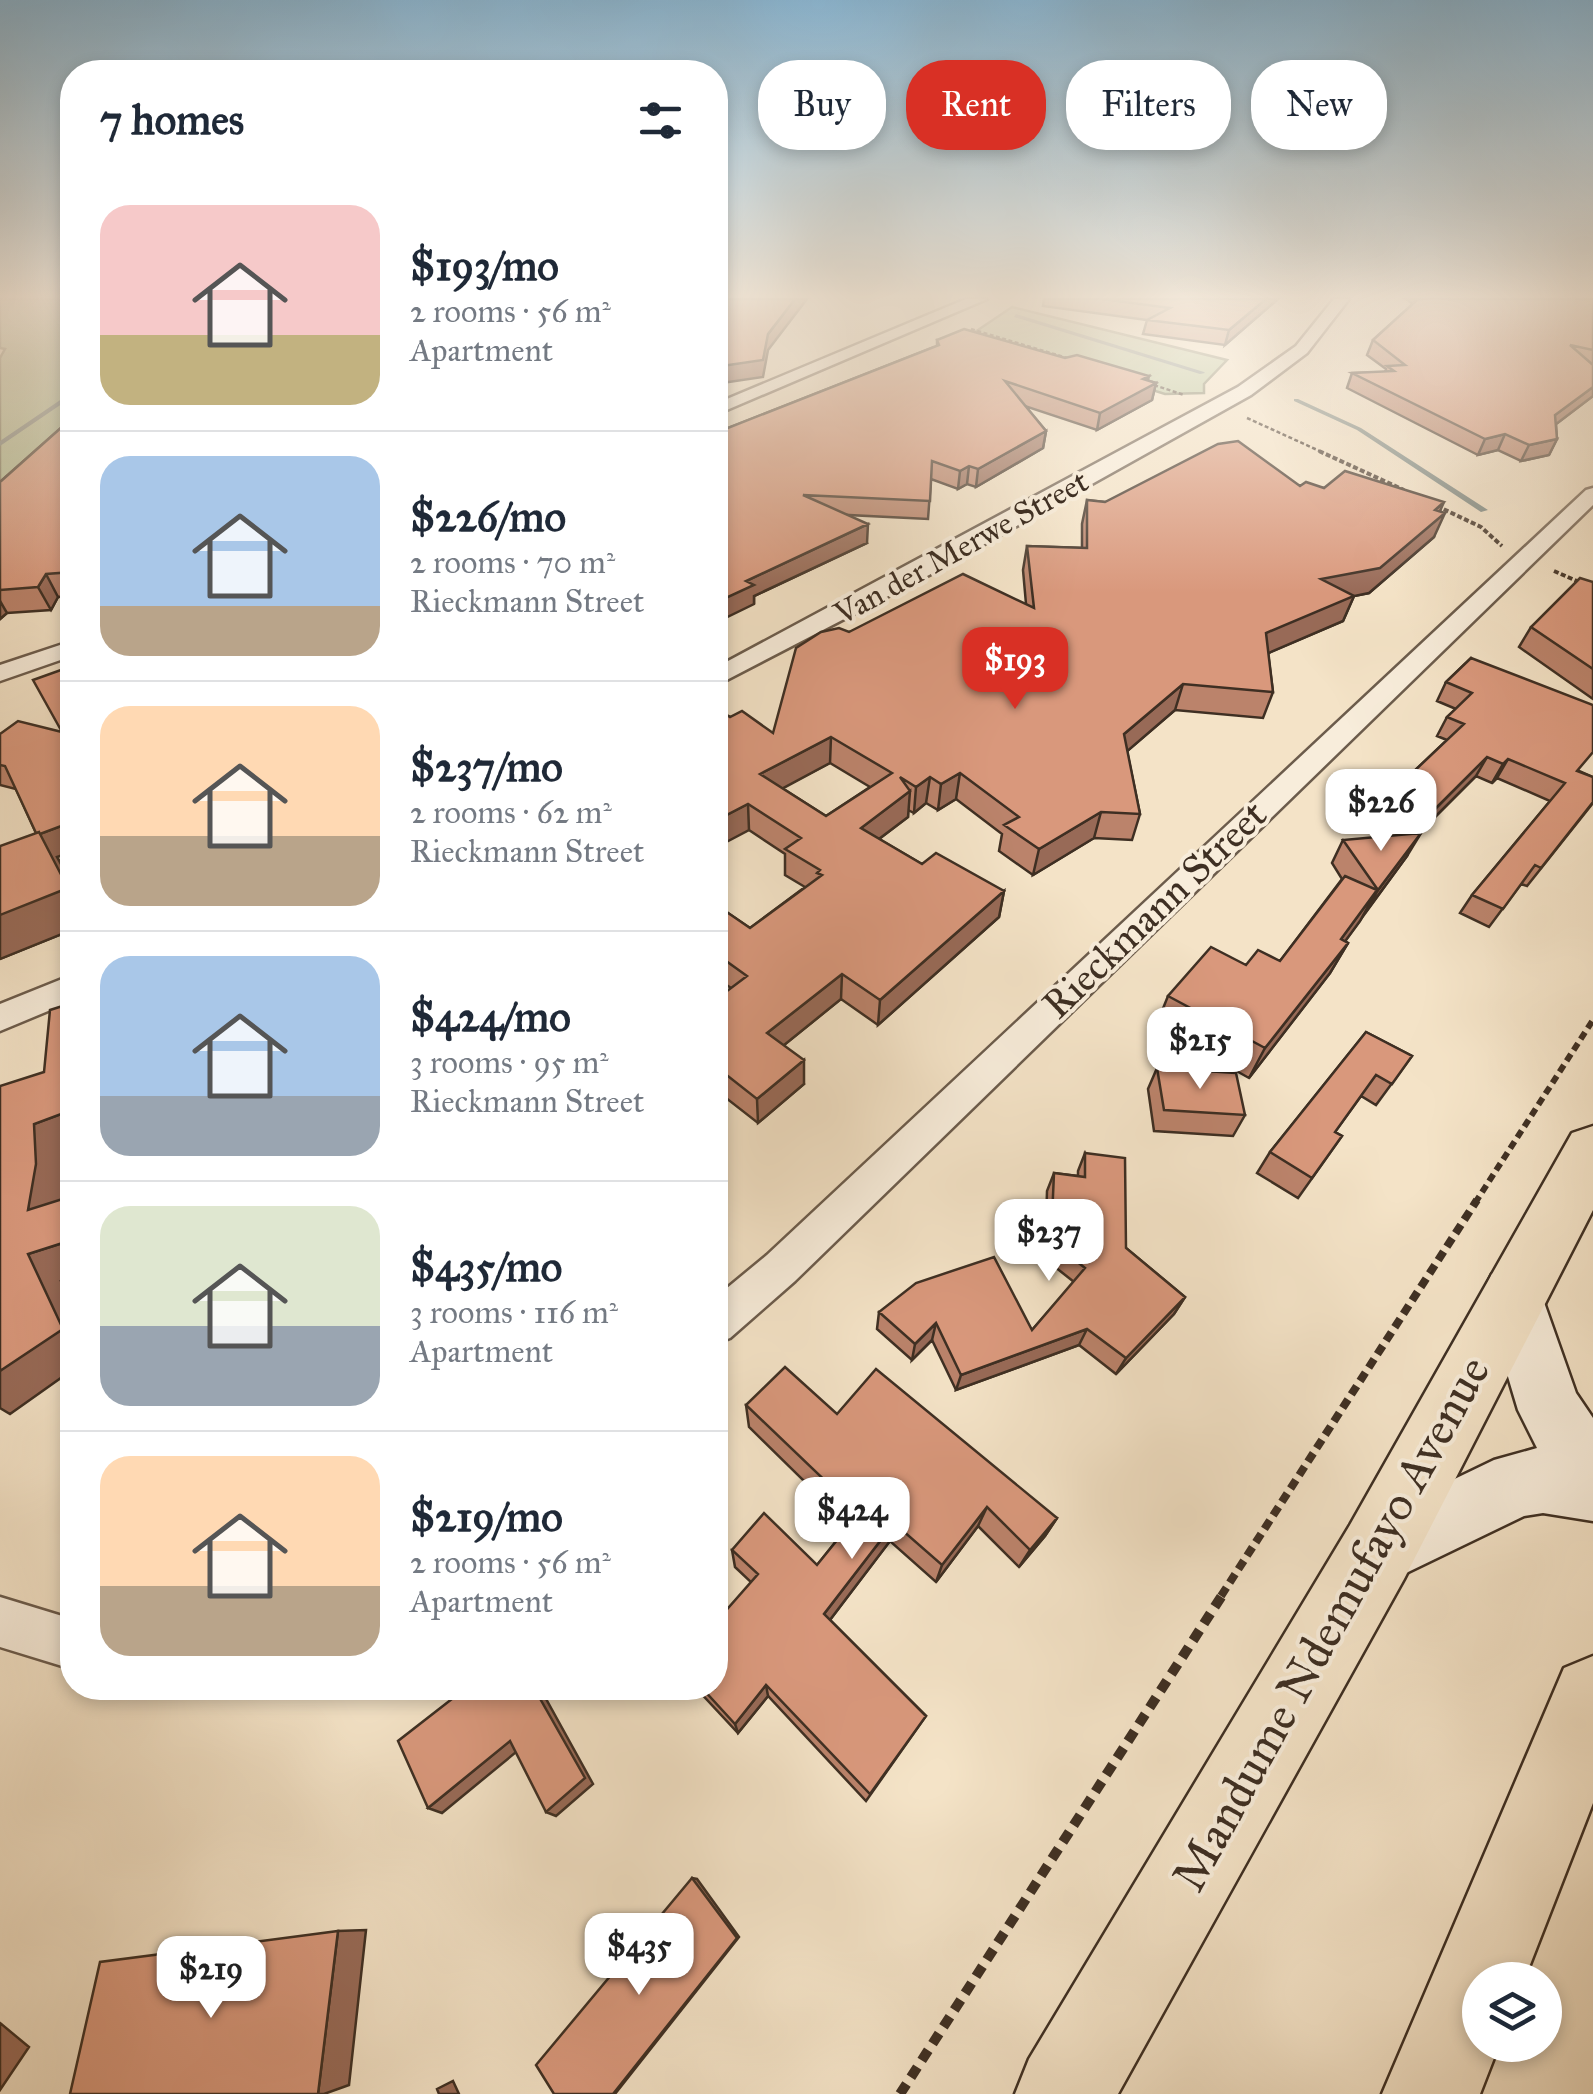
<!DOCTYPE html>
<html lang="en">
<head>
<meta charset="utf-8">
<style>
  :root { --surface:#fff; --page:#f2f2f3; --text:#1f2937; --muted:#747a83; --line:#e0e1e3; --accent:#d93025 }
  body { margin:0; font-family:"IM FELL Great Primer",serif; background:var(--page); color:var(--text); height:100vh; display:flex; flex-direction:column; font-size:38px; white-space:nowrap }
  * { box-sizing:border-box; margin:0 }
  p { font-size:32px; color:var(--muted) }
  .icon { flex:none; width:55px; height:55px; fill:none; stroke:currentColor; stroke-width:2; stroke-linecap:round; stroke-linejoin:round }
  .map { position:relative; flex:1; overflow:hidden }
  .panel { position:absolute; left:60px; top:60px; width:668px; height:1640px; display:flex; flex-direction:column; background:var(--surface); border-radius:40px; box-shadow:0 5px 15px #0003 }
  .panel>* { flex:none }
  .guide { position:absolute; left:758px; top:60px; width:685px; height:90px; display:flex; gap:20px }
  .buttons { position:absolute; left:1462px; top:1962px; display:grid; gap:20px }
  .buttons a { display:grid; place-items:center; width:100px; height:100px; border-radius:50%; background:var(--surface); box-shadow:0 5px 15px #0003; font-size:50px }
  .price { position:absolute; translate:-50% -85px; padding:0 22px; border-radius:20px; background:#fff; color:#222; font-size:32px; line-height:65px; filter:drop-shadow(0 2px 5px #0008) }
  .price::after { content:''; position:absolute; left:50%; top:60px; width:30px; height:22px; margin-left:-15px; background:inherit; clip-path:polygon(0 0,100% 0,50% 100%) }
  .price.selected { background:var(--accent); color:#fff }
  ul { padding:0; list-style:none }
  li { display:flex; align-items:center; gap:30px; height:250px; padding:0 40px }
  li+li { border-top:2px solid var(--line) }
  li span { display:grid; place-items:center; flex:none; width:280px; height:200px; border-radius:30px; color:#555 }
  li>.icon { margin-inline-start:auto }
  span .icon { width:120px; height:120px; fill:#fffc; stroke-width:1 }
  li b { font-size:42px }
  h2 { display:flex; justify-content:space-between; align-items:center; height:120px; padding:0 40px; font-size:42px }
  .chip { padding:0 35px; border-radius:40px; background:var(--surface); box-shadow:0 5px 15px #0003; font-size:35px; line-height:90px }
  .chip.selected { background:var(--accent); color:#fff }
  .map>svg:first-child { display:block }
  .green { fill:#b6c59a; stroke:#7a7a5e; stroke-width:2.5 }
  .lines { fill:none; stroke-linecap:round; stroke-linejoin:round }
  .stream { fill:#77847f; fill-rule:evenodd }
  .street-casing { stroke:#6c5c4c; stroke-width:5 }
  .secondary-casing { stroke:#3e2f23; stroke-width:5 }
  .primary-casing { stroke:#3e2f23; stroke-width:5 }
  .path-far4 { stroke:#3e2f23; stroke-width:2.5; stroke-dasharray:4 2.5; stroke-linecap:butt }
  .path-far3 { stroke:#3e2f23; stroke-width:4; stroke-dasharray:5 2.5; stroke-linecap:butt }
  .path-far2 { stroke:#3e2f23; stroke-width:6; stroke-dasharray:8 5; stroke-linecap:butt }
  .path-far1 { stroke:#3e2f23; stroke-width:8; stroke-dasharray:10 6; stroke-linecap:butt }
  .path { stroke:#3e2f23; stroke-width:10; stroke-dasharray:12 8; stroke-linecap:butt }
  .street { fill:#f8eddb; fill-rule:evenodd }
  .secondary { fill:#f8eddb; fill-rule:evenodd }
  .primary { fill:#f4e3c7; fill-rule:evenodd }
  .wall { fill:#bb836b; stroke:#3e2f23; stroke-width:2.5; fill-rule:evenodd }
  .shaded-wall { fill:#986a57; stroke:#3e2f23; stroke-width:2.5 }
  .building { fill:#d9987c; stroke:#3e2f23; stroke-width:2.5; fill-rule:evenodd }
  .labels { text-anchor:middle; stroke-width:8; stroke-linejoin:round; paint-order:stroke }
  .far-street-label { font-size:32px; fill:#3e2f23; stroke:#f8eddb }
  .street-label { font-size:40px; fill:#3e2f23; stroke:#f8eddb }
  .near-street-label { font-size:48px; fill:#3e2f23; stroke:#f8eddb }
</style>
</head>
<body>
<div class="map">
<svg width="1593" height="2094" viewBox="0 0 1593 2094">
  <rect width="100%" height="100%" fill="#f4e3c7"/>
  <filter id="stains"><feTurbulence type="fractalNoise" baseFrequency=".002" numOctaves="4"/><feColorMatrix values="0 0 0 0 .2 0 0 0 0 .09 0 0 0 0 .02 0 0 0 .5 -.17"/></filter>
  <radialGradient id="worn" r=".72"><stop offset=".6" stop-color="#630" stop-opacity="0"/><stop offset="1" stop-color="#630" stop-opacity=".3"/></radialGradient>
  <!-- green -->
  <path class="green" d="M 0,299 L 72,299 L 72,430 L 0,494 L 0,358 L 5,349 L 0,348 Z
    M 1012,307 L 1227,360 L 1204,384 L 1204,393 L 1165,394 L 972,334 Z"/>
  <g class="lines">
    <!-- stream -->
    <path class="stream" d="M 1016,314 L 1204,372 L 1205,373 L 1200,374 L 1014,317 Z
      M 72,392 L 72,397 L 0,446 L 0,441 Z
      M 1294,399 L 1298,399 L 1361,428 L 1488,510 L 1481,512 L 1357,430 L 1294,401 Z"/>
    <!-- street casing -->
    <g class="street-casing">
      <path id="street" d="M 966,299 L 987,299 L 715,415 L 715,404 Z
        M 1334,299 L 1349,299 L 1307,353 L 1251,395 L 929,575 L 715,686 L 715,668 L 1238,387 L 1296,346 Z
        M 1593,488 L 1593,505 L 795,1281 L 730,1338 L 715,1344 L 715,1298 L 767,1255 L 1586,490 Z
        M 72,641 L 72,656 L 0,681 L 0,665 Z
        M 72,975 L 72,1001 L 0,1031 L 0,1004 Z
        M 0,1597 L 72,1619 L 72,1669 L 0,1647 Z"/>
    </g>
    <!-- secondary casing -->
    <g class="secondary-casing">
      <path id="secondary" d="M 1513,1266 L 1534,1274 L 1576,1393 L 1593,1418 L 1593,1521 L 1543,1513 L 1524,1516 L 1377,1587 L 1353,1576 L 1342,1552 L 1353,1528 L 1494,1460 L 1537,1448 L 1518,1410 L 1483,1293 L 1492,1274 Z"/>
    </g>
    <!-- primary casing -->
    <g class="primary-casing">
      <path id="primary" d="M 1593,1126 L 1593,1210 L 1404,1579 L 1118,2094 L 1015,2094 L 1029,2059 L 1350,1525 L 1572,1133 Z
        M 1593,1656 L 1593,1803 L 1524,1980 L 1480,1980 L 1480,2045 L 1499,2045 L 1480,2094 L 1382,2094 L 1564,1668 Z"/>
    </g>
    <!-- path-far4 -->
    <path class="path-far4" d="M 971,329 L 1074,360
      M 1148,383 L 1184,395
      M 1247,418 L 1324,453"/>
    <!-- path-far3 -->
    <path class="path-far3" d="M 1319,451 L 1404,490
      M 1437,506 L 1481,527 L 1502,546
      M 1554,571 L 1593,588"/>
    <!-- path-far2 -->
    <path class="path-far2" d="M 1475,1203 L 1593,1020"/>
    <!-- path-far1 -->
    <path class="path-far1" d="M 1221,1596 L 1477,1200"/>
    <!-- path -->
    <path class="path" d="M 900,2094 L 1223,1594"/>
    <!-- street -->
    <use href="#street" class="street"/>
    <!-- secondary -->
    <use href="#secondary" class="secondary"/>
    <!-- primary -->
    <use href="#primary" class="primary"/>
  </g>
  <!-- wall -->
  <path class="wall" d="M 1044,299 L 1278,299 L 1225,345 L 1143,334 L 1147,320 L 1043,306 Z
    M 1406,299 L 1593,299 L 1593,396 L 1556,424 L 1557,439 L 1549,455 L 1521,461 L 1498,450 L 1478,455 L 1347,388 L 1352,373 L 1385,372 L 1386,369 L 1367,355 L 1373,340 L 1413,304 Z
    M 937,340 L 1065,358 L 1156,383 L 1152,400 L 1097,430 L 1025,406 L 1046,431 L 1043,448 L 976,487 L 967,484 L 958,489 L 931,479 L 928,519 L 847,515 L 867,543 L 754,596 L 754,604 L 715,433 L 937,346 Z
    M 72,418 L 72,596 L 58,597 L 51,610 L 7,613 L 0,619 L 0,482 Z
    M 1300,486 L 1324,488 L 1440,511 L 1434,537 L 1369,593 L 1354,596 L 1343,621 L 1268,653 L 1273,692 L 1263,718 L 1175,710 L 1127,751 L 1140,814 L 1132,840 L 1094,838 L 1033,875 L 999,851 L 1002,834 L 956,799 L 938,810 L 926,803 L 914,813 L 908,810 L 908,817 L 879,839 L 922,864 L 1004,891 L 999,917 L 878,1025 L 841,999 L 784,1045 L 804,1084 L 758,1123 L 721,1094 L 715,1099 L 715,1000 L 731,988 L 715,977 L 715,904 L 750,928 L 805,887 L 785,875 L 785,854 L 749,830 L 730,717 L 773,733 L 849,632 L 1026,604 L 1023,570 L 1027,546 L 1082,548 L 1082,524 L 1087,500 L 1105,502 ZM 830,763 L 870,787 L 826,816 L 782,788 Z
    M 1593,582 L 1593,699 L 1519,647 L 1531,627 Z
    M 1471,658 L 1579,771 L 1593,777 L 1593,803 L 1527,886 L 1521,884 L 1489,927 L 1460,913 L 1472,895 L 1550,801 L 1497,778 L 1492,783 L 1476,776 L 1421,831 L 1381,812 L 1391,793 L 1447,740 L 1437,736 L 1447,717 L 1456,709 L 1437,701 L 1446,682 Z
    M 72,666 L 57,857 L 72,884 L 72,930 L 0,959 L 36,833 L 16,789 L 0,785 L 0,734 L 62,732 Z
    M 1343,840 L 1407,856 L 1345,941 L 1348,943 L 1330,973 L 1249,1078 L 1156,1026 L 1168,996 L 1246,965 L 1280,961 L 1342,879 L 1332,863 Z
    M 1366,1032 L 1412,1056 L 1376,1105 L 1361,1096 L 1335,1132 L 1342,1136 L 1298,1198 L 1257,1173 L 1270,1152 Z
    M 1157,1068 L 1245,1115 L 1233,1136 L 1154,1131 L 1148,1089 Z
    M 1085,1153 L 1126,1248 L 1185,1297 L 1174,1314 L 1116,1374 L 1079,1345 L 956,1390 L 932,1340 L 912,1360 L 877,1329 L 879,1312 L 1032,1330 L 1074,1282 L 1045,1259 L 1047,1191 L 1054,1173 L 1078,1176 L 1078,1171 Z
    M 746,1405 L 837,1414 L 1057,1518 L 1045,1536 L 1019,1567 L 978,1526 L 936,1582 L 890,1541 L 830,1620 L 926,1716 L 866,1801 L 768,1696 L 738,1733 L 696,1688 L 715,1688 L 751,1582 L 735,1567 L 732,1550 L 817,1565 L 849,1525 L 749,1427 Z"/>
  <!-- shaded-wall -->
  <path class="shaded-wall" d="M 795,299 L 807,299 L 768,350 L 763,377 L 715,384 L 715,367 L 768,334 Z
    M 1266,299 L 1278,299 L 1225,345 L 1229,330 Z
    M 1149,376 L 1146,388 L 1156,383 L 1152,400 L 1097,430 L 1100,413 L 1143,379 Z
    M 1593,387 L 1593,396 L 1547,431 L 1555,415 Z
    M 1046,431 L 1043,448 L 976,487 L 978,469 Z
    M 1505,434 L 1498,450 L 1478,455 L 1485,439 Z
    M 1557,439 L 1549,455 L 1521,461 L 1529,445 Z
    M 969,466 L 967,484 L 958,489 L 960,471 Z
    M 1444,502 L 1436,520 L 1445,513 L 1434,537 L 1369,593 L 1354,596 L 1343,621 L 1257,658 L 1266,633 L 1321,579 L 1435,510 Z
    M 868,524 L 867,543 L 754,596 L 754,604 L 715,623 L 715,603 L 746,581 Z
    M 46,574 L 58,597 L 51,610 L 38,587 Z
    M 0,601 L 7,613 L 0,619 Z
    M 1183,684 L 1175,710 L 1117,760 L 1124,734 Z
    M 831,737 L 830,763 L 761,800 L 760,774 Z
    M 1487,757 L 1476,776 L 1421,831 L 1432,812 Z
    M 1508,759 L 1497,778 L 1492,783 L 1503,764 Z
    M 960,773 L 956,799 L 938,810 L 941,784 Z
    M 930,777 L 926,803 L 914,813 L 916,787 Z
    M 910,791 L 908,817 L 859,854 L 861,828 Z
    M 748,804 L 749,830 L 715,848 L 715,821 Z
    M 1101,812 L 1094,838 L 1033,875 L 1039,849 Z
    M 72,822 L 72,852 L 57,857 L 72,884 L 72,930 L 0,959 L 0,915 L 37,835 Z
    M 1421,833 L 1407,856 L 1365,913 L 1378,890 Z
    M 1377,890 L 1360,921 L 1324,970 L 1341,939 Z
    M 1004,891 L 999,917 L 878,1025 L 880,1000 Z
    M 1348,943 L 1330,973 L 1249,1078 L 1265,1048 Z
    M 842,974 L 841,999 L 768,1058 L 767,1033 Z
    M 804,1060 L 804,1084 L 758,1123 L 757,1099 Z
    M 719,1069 L 721,1094 L 715,1099 L 715,1072 Z
    M 72,1110 L 72,1151 L 64,1155 L 66,1194 L 59,1238 L 28,1210 L 34,1124 Z
    M 72,1240 L 72,1278 L 61,1281 L 72,1307 L 72,1370 L 10,1414 L 0,1408 L 0,1371 L 28,1254 Z
    M 1185,1297 L 1174,1314 L 1116,1374 L 1126,1358 Z
    M 936,1323 L 932,1340 L 912,1360 L 915,1344 Z
    M 1087,1329 L 1079,1345 L 956,1390 L 961,1375 Z
    M 987,1507 L 978,1526 L 936,1582 L 942,1565 Z
    M 1057,1518 L 1045,1536 L 1019,1567 L 1030,1550 Z
    M 894,1523 L 890,1541 L 823,1629 L 824,1614 Z
    M 766,1685 L 768,1696 L 738,1733 L 735,1724 Z
    M 534,1688 L 540,1688 L 593,1784 L 556,1816 L 546,1812 Z
    M 510,1741 L 521,1748 L 442,1813 L 428,1808 Z
    M 692,1878 L 697,1879 L 739,1937 L 615,2094 L 613,2094 Z
    M 366,1930 L 349,2085 L 324,2094 L 318,2094 L 338,1931 Z
    M 0,2023 L 29,2047 L 0,2090 Z
    M 453,2081 L 459,2094 L 439,2094 L 437,2089 Z"/>
  <!-- building -->
  <path class="building" d="M 715,299 L 795,299 L 768,334 L 763,360 L 715,367 Z
    M 1102,299 L 1266,299 L 1229,330 L 1147,320 L 1170,308 Z
    M 1418,299 L 1593,299 L 1593,350 L 1570,345 L 1593,365 L 1593,387 L 1555,415 L 1557,439 L 1529,445 L 1505,434 L 1485,439 L 1352,373 L 1394,371 L 1387,366 L 1405,365 L 1373,340 Z
    M 964,329 L 1065,358 L 1077,355 L 1149,376 L 1143,379 L 1156,383 L 1100,413 L 1005,381 L 1046,431 L 978,469 L 969,466 L 960,471 L 932,461 L 930,501 L 803,495 L 868,524 L 746,581 L 754,585 L 715,603 L 715,433 L 939,345 L 937,340 Z
    M 72,418 L 72,572 L 46,574 L 38,587 L 0,590 L 0,482 Z
    M 1238,441 L 1300,486 L 1306,482 L 1324,488 L 1345,471 L 1444,502 L 1435,510 L 1445,513 L 1380,568 L 1321,579 L 1354,596 L 1266,633 L 1273,692 L 1183,684 L 1124,734 L 1140,814 L 1101,812 L 1039,849 L 1004,825 L 1019,817 L 960,773 L 941,784 L 930,777 L 916,787 L 900,777 L 910,791 L 861,828 L 922,864 L 936,853 L 1004,891 L 880,1000 L 842,974 L 767,1033 L 804,1060 L 757,1099 L 719,1069 L 715,1072 L 715,1000 L 747,976 L 715,953 L 715,904 L 750,928 L 822,875 L 817,873 L 820,870 L 785,849 L 801,838 L 748,804 L 715,821 L 715,707 L 730,717 L 742,711 L 773,733 L 796,648 L 821,632 L 839,628 L 849,632 L 963,574 L 1034,608 L 1027,546 L 1087,548 L 1087,500 L 1105,502 L 1218,444 ZM 831,737 L 892,773 L 826,816 L 760,774 Z
    M 1580,578 L 1593,582 L 1593,669 L 1531,627 Z
    M 1471,658 L 1593,705 L 1593,752 L 1577,771 L 1593,777 L 1593,802 L 1541,868 L 1535,865 L 1503,909 L 1472,895 L 1565,783 L 1508,759 L 1503,764 L 1487,757 L 1432,812 L 1391,793 L 1464,724 L 1447,717 L 1472,693 L 1446,682 Z
    M 72,666 L 72,822 L 40,834 L 39,832 L 36,833 L 5,766 L 0,765 L 0,734 L 18,721 L 62,732 L 33,680 Z
    M 39,832 L 68,888 L 0,915 L 0,846 Z
    M 1421,833 L 1378,890 L 1343,840 Z
    M 1345,876 L 1377,890 L 1341,939 L 1348,943 L 1265,1048 L 1168,996 L 1211,947 L 1246,965 L 1258,950 L 1280,961 Z
    M 72,1003 L 72,1110 L 34,1124 L 36,1164 L 28,1210 L 72,1196 L 72,1240 L 28,1254 L 63,1329 L 0,1371 L 0,1086 L 44,1072 L 50,1010 Z
    M 1366,1032 L 1412,1056 L 1392,1084 L 1376,1075 L 1335,1132 L 1342,1136 L 1312,1178 L 1270,1152 Z
    M 1157,1068 L 1236,1073 L 1245,1115 L 1164,1110 Z
    M 1085,1153 L 1125,1158 L 1126,1248 L 1185,1297 L 1126,1358 L 1087,1329 L 961,1375 L 936,1323 L 915,1344 L 879,1312 L 916,1283 L 994,1257 L 1032,1330 L 1085,1268 L 1051,1241 L 1054,1173 L 1085,1177 Z
    M 785,1367 L 837,1414 L 876,1369 L 1057,1518 L 1030,1550 L 987,1507 L 942,1565 L 894,1523 L 824,1614 L 926,1716 L 870,1794 L 766,1685 L 735,1724 L 702,1688 L 715,1688 L 715,1623 L 758,1574 L 732,1550 L 764,1513 L 817,1565 L 859,1513 L 746,1405 Z
    M 466,1688 L 534,1688 L 585,1778 L 546,1812 L 510,1741 L 428,1808 L 398,1741 Z
    M 692,1878 L 737,1938 L 613,2094 L 554,2094 L 536,2065 Z
    M 338,1931 L 318,2094 L 70,2094 L 100,1962 Z"/>
  <!-- sky -->
  <linearGradient id="sky" x2="0" y2="1"><stop stop-color="#8ab8d6"/><stop offset="0.5" stop-color="#faf2e6"/><stop offset="1" stop-color="#faf2e6" stop-opacity="0"/></linearGradient>
  <rect width="1593" height="593" fill="url(#sky)"/>
  <g class="labels">
    <!-- far-street labels -->
    <g class="far-street-label">
      <text transform="translate(961 547) rotate(-29)" y="11">Van der Merwe Street</text>
    </g>
    <!-- street labels -->
    <g class="street-label">
      <text transform="translate(1154 909) rotate(-44)" y="14">Rieckmann Street</text>
    </g>
    <!-- near-street labels -->
    <g class="near-street-label">
      <text transform="translate(1330 1623) rotate(-61)" y="17">Mandume Ndemufayo Avenue</text>
    </g>
  </g>
  <rect width="100%" height="100%" filter="url(#stains)"/>
  <rect width="100%" height="100%" fill="url(#worn)"/>
</svg>
<div class="buttons">
<a><svg class="icon" aria-label="layers" viewBox="0 0 24 24"><path d="M12 4l9 5-9 5-9-5zM3 14l9 5 9-5"/></svg></a>
</div>
<b class="price selected" style="left:1015px;top:712px">$193</b>
<b class="price" style="left:1381px;top:854px">$226</b>
<b class="price" style="left:1200px;top:1092px">$215</b>
<b class="price" style="left:1049px;top:1284px">$237</b>
<b class="price" style="left:852px;top:1562px">$424</b>
<b class="price" style="left:639px;top:1998px">$435</b>
<b class="price" style="left:211px;top:2021px">$219</b>
<div class="guide">
<a class="chip">Buy</a>
<a class="chip selected">Rent</a>
<a class="chip">Filters</a>
<a class="chip">New</a>
</div>
<section class="panel">
<h2>7 homes<svg class="icon" aria-label="filters" viewBox="0 0 24 24"><path d="M4 7h16M4 17h16"/><circle cx="9" cy="7" r="2"/><circle cx="15" cy="17" r="2"/></svg></h2>
<ul>
<li><span style="background:linear-gradient(#f6c9c9 65%,#c2b280 0)"><svg class="icon" aria-label="home" viewBox="0 0 24 24"><path d="M3 11l9-7 9 7M6 9v11h12V9"/></svg></span><div><b>$193/mo</b><p>2 rooms · 56 m²</p><p>Apartment</p></div></li>
<li><span style="background:linear-gradient(#a9c7e8 75%,#b9a48a 0)"><svg class="icon" aria-label="home" viewBox="0 0 24 24"><path d="M3 11l9-7 9 7M6 9v11h12V9"/></svg></span><div><b>$226/mo</b><p>2 rooms · 70 m²</p><p>Rieckmann Street</p></div></li>
<li><span style="background:linear-gradient(#ffd9b3 65%,#b9a48a 0)"><svg class="icon" aria-label="home" viewBox="0 0 24 24"><path d="M3 11l9-7 9 7M6 9v11h12V9"/></svg></span><div><b>$237/mo</b><p>2 rooms · 62 m²</p><p>Rieckmann Street</p></div></li>
<li><span style="background:linear-gradient(#a9c7e8 70%,#9aa5b1 0)"><svg class="icon" aria-label="home" viewBox="0 0 24 24"><path d="M3 11l9-7 9 7M6 9v11h12V9"/></svg></span><div><b>$424/mo</b><p>3 rooms · 95 m²</p><p>Rieckmann Street</p></div></li>
<li><span style="background:linear-gradient(#dfe7d0 60%,#9aa5b1 0)"><svg class="icon" aria-label="home" viewBox="0 0 24 24"><path d="M3 11l9-7 9 7M6 9v11h12V9"/></svg></span><div><b>$435/mo</b><p>3 rooms · 116 m²</p><p>Apartment</p></div></li>
<li><span style="background:linear-gradient(#ffd9b3 65%,#b9a48a 0)"><svg class="icon" aria-label="home" viewBox="0 0 24 24"><path d="M3 11l9-7 9 7M6 9v11h12V9"/></svg></span><div><b>$219/mo</b><p>2 rooms · 56 m²</p><p>Apartment</p></div></li>
</ul>
</section>
</div>
</body>
</html>
